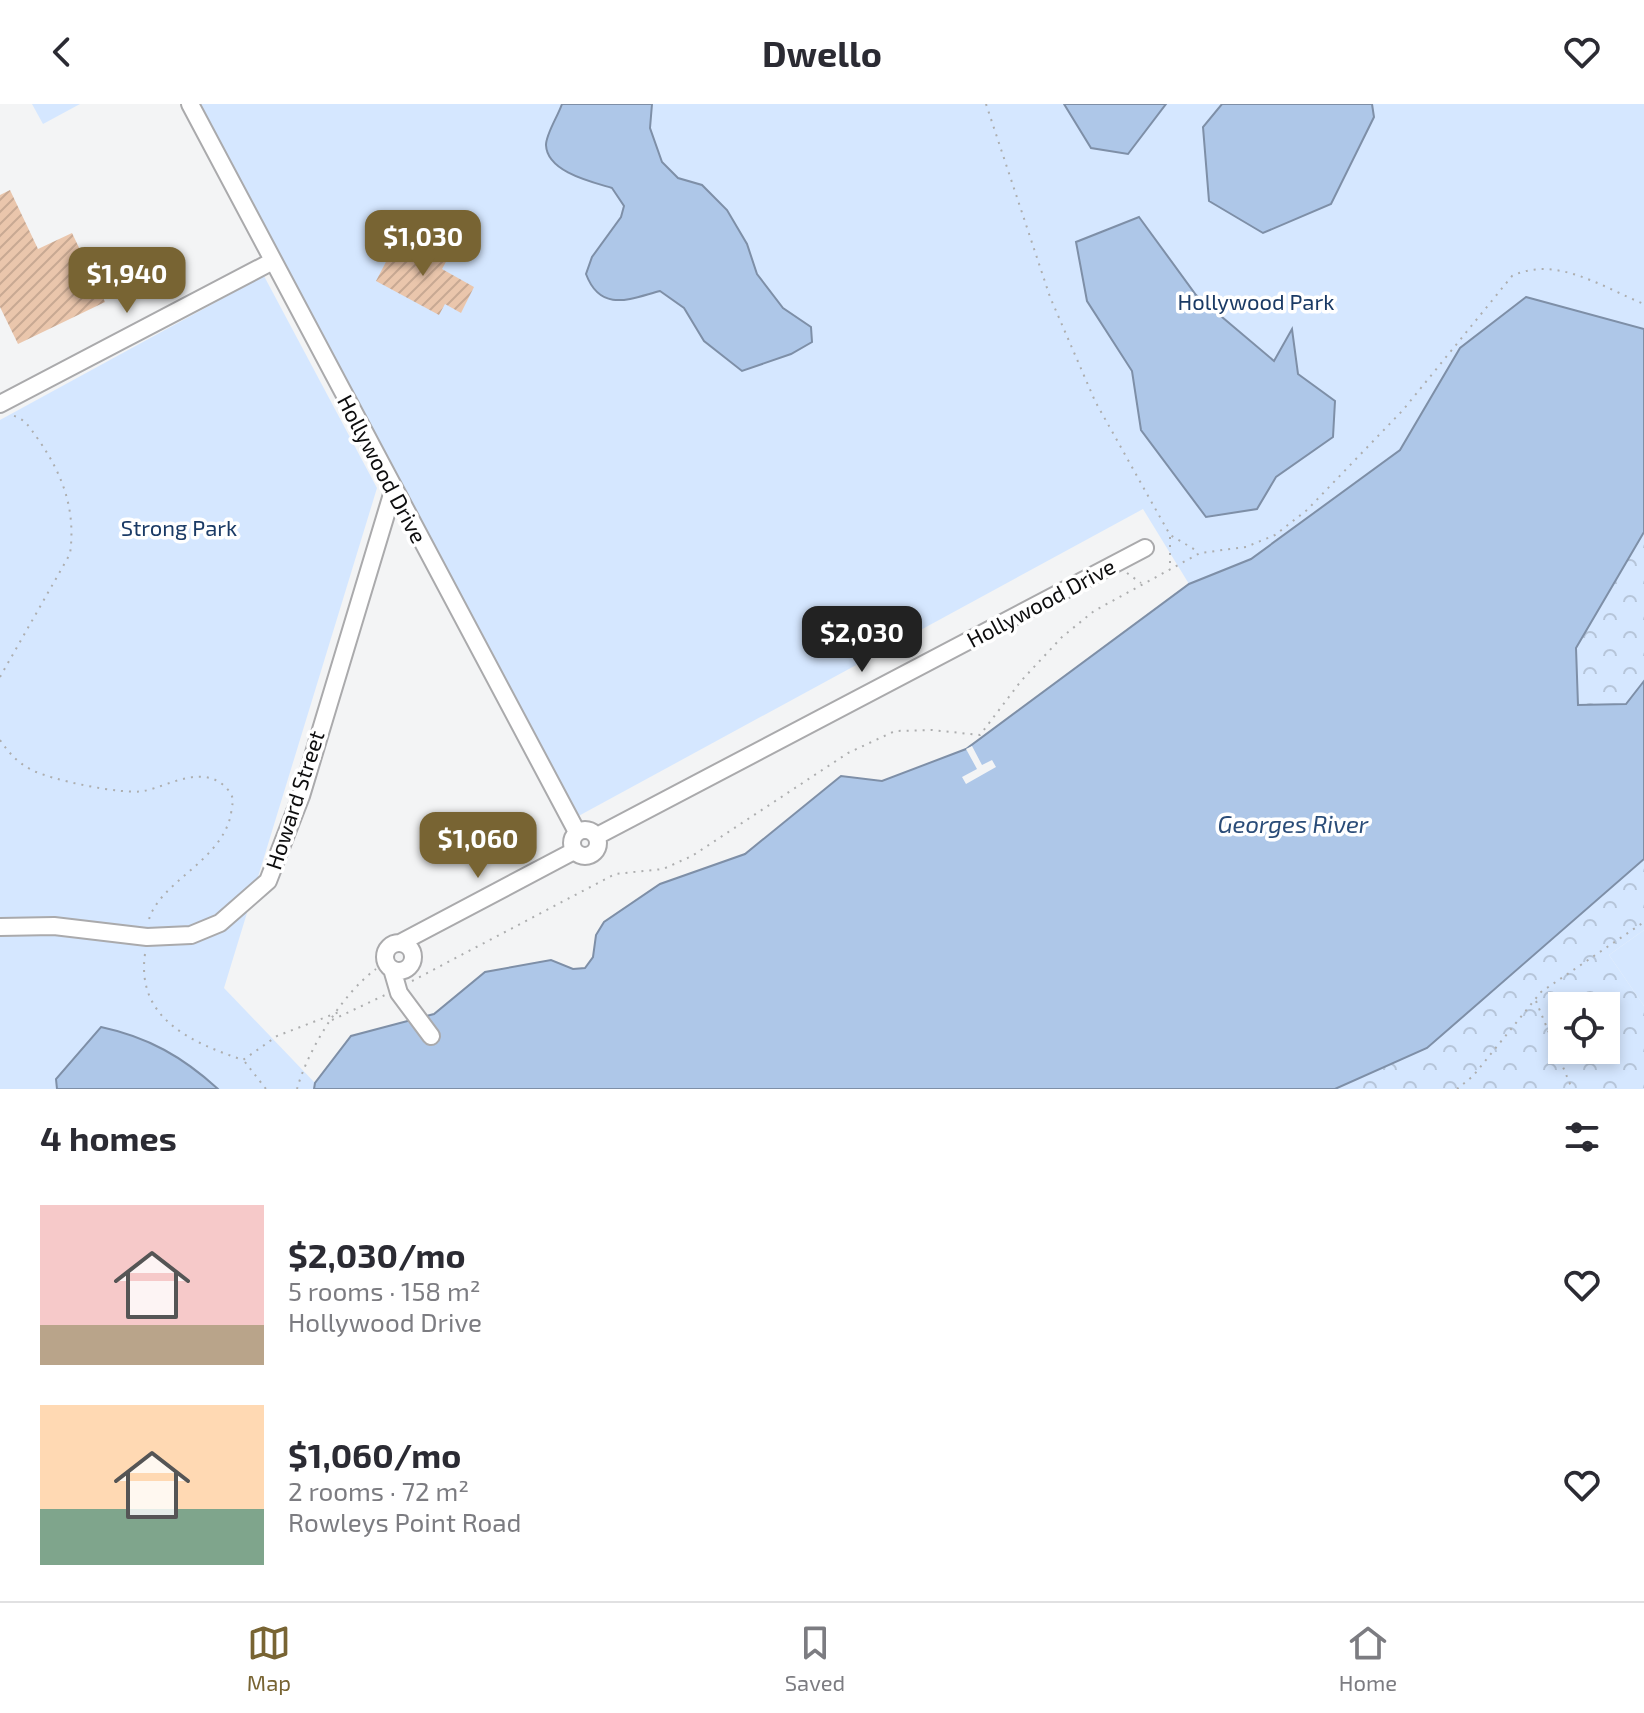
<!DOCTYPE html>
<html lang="en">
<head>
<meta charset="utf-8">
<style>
  :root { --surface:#fff; --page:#f2f2f3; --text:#2b2b33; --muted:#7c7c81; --line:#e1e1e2; --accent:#786433 }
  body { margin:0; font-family:"Exo 2",sans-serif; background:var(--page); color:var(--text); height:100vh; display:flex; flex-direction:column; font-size:30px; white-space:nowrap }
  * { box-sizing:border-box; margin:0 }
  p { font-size:26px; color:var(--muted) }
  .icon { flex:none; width:44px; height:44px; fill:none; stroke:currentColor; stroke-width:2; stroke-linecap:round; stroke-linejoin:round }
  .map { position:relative; height:985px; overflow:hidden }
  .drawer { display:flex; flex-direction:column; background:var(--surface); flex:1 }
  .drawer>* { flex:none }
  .controls { position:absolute; left:1548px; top:888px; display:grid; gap:16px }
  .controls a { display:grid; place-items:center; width:72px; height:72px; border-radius:0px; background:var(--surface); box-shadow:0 4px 12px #0003; font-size:40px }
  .price { position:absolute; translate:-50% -68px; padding:0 18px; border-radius:16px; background:var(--accent); color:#fff; font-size:26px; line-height:52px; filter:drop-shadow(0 2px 4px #0008) }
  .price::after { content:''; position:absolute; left:50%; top:48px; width:24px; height:18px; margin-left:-12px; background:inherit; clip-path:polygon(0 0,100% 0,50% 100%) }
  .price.on { background:#222; color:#fff }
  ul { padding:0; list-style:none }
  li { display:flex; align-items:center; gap:24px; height:200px; padding:0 40px }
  li span { display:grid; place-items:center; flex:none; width:224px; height:160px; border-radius:0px; color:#555 }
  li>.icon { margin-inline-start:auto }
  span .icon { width:96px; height:96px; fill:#fffc; stroke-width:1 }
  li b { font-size:34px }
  h2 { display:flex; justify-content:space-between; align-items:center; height:96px; padding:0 40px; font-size:34px }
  header { display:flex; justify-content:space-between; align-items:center; height:104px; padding:0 40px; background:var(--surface); font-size:36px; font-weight:700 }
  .dock { display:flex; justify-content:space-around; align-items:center; height:112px; border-top:2px solid var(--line); background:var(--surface); font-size:22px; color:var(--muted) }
  .dock a { display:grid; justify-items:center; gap:4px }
  .dock .on { color:var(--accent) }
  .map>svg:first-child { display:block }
  .green { fill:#d5e7ff }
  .forest { fill:url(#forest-crowns); fill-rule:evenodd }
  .water { fill:#aec7e8; stroke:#7e8fa7; stroke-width:2 }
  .pier { fill:#f3f4f5 }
  .building { fill:url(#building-hatch) }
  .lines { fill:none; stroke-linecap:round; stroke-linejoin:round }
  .minor-casing { stroke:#aaaaac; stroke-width:20 }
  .path { stroke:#adaeaf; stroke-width:2; stroke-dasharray:2 6; stroke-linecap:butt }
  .minor { stroke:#fff; stroke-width:16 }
  .labels { text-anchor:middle; stroke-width:7; stroke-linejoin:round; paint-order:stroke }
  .park-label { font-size:22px; fill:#1a3a65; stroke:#fff }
  .street-label { font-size:22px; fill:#0d0d0e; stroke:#fff }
  .water-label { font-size:24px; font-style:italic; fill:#2a4c78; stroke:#fff }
</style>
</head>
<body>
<header><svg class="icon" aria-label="back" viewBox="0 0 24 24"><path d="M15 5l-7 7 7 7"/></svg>Dwello<svg class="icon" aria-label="heart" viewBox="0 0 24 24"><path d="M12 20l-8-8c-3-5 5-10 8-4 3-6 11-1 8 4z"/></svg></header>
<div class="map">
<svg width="1644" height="985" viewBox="0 0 1644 985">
  <defs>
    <pattern id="forest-crowns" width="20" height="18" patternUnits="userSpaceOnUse" patternTransform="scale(2)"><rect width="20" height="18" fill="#d5e7ff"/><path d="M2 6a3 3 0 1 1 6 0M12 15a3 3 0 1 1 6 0" fill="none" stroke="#b6c5d9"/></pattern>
    <pattern id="building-hatch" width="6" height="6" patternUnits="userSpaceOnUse" patternTransform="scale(2)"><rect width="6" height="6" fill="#eac6ac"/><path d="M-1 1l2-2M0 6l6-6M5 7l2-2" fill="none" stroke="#c8a993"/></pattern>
  </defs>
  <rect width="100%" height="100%" fill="#f3f4f5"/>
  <!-- green -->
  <path class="green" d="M 32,0 L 80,0 L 43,20 Z
    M 196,0 L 1644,0 L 1644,225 L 1525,193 L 1460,244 L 1400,346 L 1251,455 L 1189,480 L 1143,405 L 573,715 Z
    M 264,172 L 377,384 L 224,884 L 315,979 L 314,985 L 0,985 L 0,316 Z
    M 1644,826 L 1644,902 L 1609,851 Z"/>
  <!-- forest -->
  <path class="forest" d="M 1644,428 L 1644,577 L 1626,600 L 1578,602 L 1576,543 Z
    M 1644,755 L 1644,826 L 1609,851 L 1644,902 L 1644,985 L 1335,985 L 1427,944 ZM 1562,902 L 1606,902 L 1606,946 L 1562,946 Z"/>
  <!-- water -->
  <path class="water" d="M 562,0 L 652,0 L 650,24 L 662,58 L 678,74 L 702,81 L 727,106 L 747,140 L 757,170 L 783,204 L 811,223 L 812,238 L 791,250 L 742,267 L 704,237 L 684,204 L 660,187 C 632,194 601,210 586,170 L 592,153 L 621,113 L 624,102 L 612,84 C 592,78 547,68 546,41 C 546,30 558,12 562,0 Z
    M 1064,0 L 1166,0 L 1128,50 L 1091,44 Z
    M 1222,0 L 1372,0 L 1374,13 L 1331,100 L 1263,129 L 1209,97 L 1203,23 Z
    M 1139,113 L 1196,191 L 1274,257 L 1292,225 L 1298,270 L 1335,297 L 1333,333 L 1276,373 L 1257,405 L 1206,413 L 1141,326 L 1132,267 L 1087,197 L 1076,138 Z
    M 1526,193 L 1644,225 L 1644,428 L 1576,544 L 1578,601 L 1626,600 L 1644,577 L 1644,755 L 1427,944 L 1335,985 L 314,985 L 315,979 L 351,932 L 434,910 L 485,868 L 551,856 L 573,865 L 585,864 L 593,853 L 596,831 L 604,818 L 660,780 L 745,750 L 841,672 L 882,677 L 966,645 L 1189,480 L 1251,455 L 1400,346 L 1460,244 Z
    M 101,923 C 148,933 183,953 218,985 L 57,985 L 56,975 Z"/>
  <!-- pier -->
  <path class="pier" d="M 972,642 L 982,661 L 992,656 L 996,663 L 966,680 L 962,673 L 977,665 L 966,645 Z"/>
  <!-- building -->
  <path class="building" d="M 10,86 L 38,145 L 72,129 L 105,198 L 18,240 L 0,203 L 0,91 Z
    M 400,131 L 447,156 L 442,165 L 474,183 L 461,209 L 445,200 L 439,211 L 376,177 Z"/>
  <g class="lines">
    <!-- minor casing -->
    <g class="minor-casing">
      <path id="minor" d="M 190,0 L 577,728
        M 0,300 L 273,157
        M572 739a13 13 0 1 1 26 0a13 13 0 1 1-26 0Z
        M 597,732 L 1145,444
        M 0,823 L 54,822 L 147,833 L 191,831 L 220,819 L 268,777 L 301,692 L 393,387
        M 400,839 L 574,747
        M385 853a14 14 0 1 1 28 0a14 14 0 1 1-28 0Z
        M 392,865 L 399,889 L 431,932"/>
    </g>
    <!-- path -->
    <path class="path" d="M 986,0 L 1050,193 L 1095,297 L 1170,431 L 1199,448
      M 1170,433 L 1170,463
      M 1127,469 L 1141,479
      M 0,573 L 70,450 C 76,406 63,371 38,335 C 29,323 26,315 11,311
      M 0,636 C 9,649 17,658 30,665 C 49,676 123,691 144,687 C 171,681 206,658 229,687 C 235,694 232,701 231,710 C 221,759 157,778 148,819
      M 145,850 C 136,914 190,938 243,956 L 277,932 L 339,908
      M 412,877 L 615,770 L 663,765 L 692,752 L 848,649 L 895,627 L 932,626 L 980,631 L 1021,577 L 1062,533 L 1094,507 L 1200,449 L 1246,443 L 1275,431 L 1307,406 L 1403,306 L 1512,172 C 1556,151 1602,183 1644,200
      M 1536,897 L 1572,985
      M 332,916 L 385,891
      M 245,958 L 266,985
      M 297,985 C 308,945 343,889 376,865
      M 1457,985 L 1473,972 L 1541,888 L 1644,818"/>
    <!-- minor -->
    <use href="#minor" class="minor"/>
  </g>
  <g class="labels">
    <!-- park labels -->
    <g class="park-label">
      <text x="1256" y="206">Hollywood Park</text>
      <text x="179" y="432">Strong Park</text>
    </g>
    <!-- street labels -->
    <g class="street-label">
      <text transform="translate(382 365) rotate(62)" y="8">Hollywood Drive</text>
      <text transform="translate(1041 499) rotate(-28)" y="8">Hollywood Drive</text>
      <text transform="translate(295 696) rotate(-72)" y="8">Howard Street</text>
    </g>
    <!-- water labels -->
    <g class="water-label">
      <text x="1293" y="729">Georges River</text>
    </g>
  </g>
</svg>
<div class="controls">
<a><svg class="icon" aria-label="locate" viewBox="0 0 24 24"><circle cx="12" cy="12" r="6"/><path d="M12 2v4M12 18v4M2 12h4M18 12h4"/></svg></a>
</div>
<b class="price" style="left:423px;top:174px">$1,030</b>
<b class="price" style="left:127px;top:211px">$1,940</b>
<b class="price on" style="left:862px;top:570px">$2,030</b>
<b class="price" style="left:478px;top:776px">$1,060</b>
</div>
<section class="drawer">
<h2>4 homes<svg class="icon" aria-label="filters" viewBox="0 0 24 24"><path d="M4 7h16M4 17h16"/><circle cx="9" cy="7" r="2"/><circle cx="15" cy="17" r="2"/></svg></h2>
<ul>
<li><span style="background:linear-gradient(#f6c9c9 75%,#b9a48a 0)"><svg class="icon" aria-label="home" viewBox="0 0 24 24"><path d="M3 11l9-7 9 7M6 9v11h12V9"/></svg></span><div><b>$2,030/mo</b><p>5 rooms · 158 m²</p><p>Hollywood Drive</p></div><svg class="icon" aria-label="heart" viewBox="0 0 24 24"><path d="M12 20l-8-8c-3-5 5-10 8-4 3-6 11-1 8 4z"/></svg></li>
<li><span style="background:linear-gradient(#ffd9b3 65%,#7fa58c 0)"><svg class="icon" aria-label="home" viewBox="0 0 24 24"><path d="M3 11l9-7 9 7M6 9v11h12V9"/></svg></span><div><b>$1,060/mo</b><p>2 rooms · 72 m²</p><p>Rowleys Point Road</p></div><svg class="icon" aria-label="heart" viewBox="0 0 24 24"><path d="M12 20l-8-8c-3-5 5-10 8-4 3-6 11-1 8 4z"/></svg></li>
</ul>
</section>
<nav class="dock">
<a class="on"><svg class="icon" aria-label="map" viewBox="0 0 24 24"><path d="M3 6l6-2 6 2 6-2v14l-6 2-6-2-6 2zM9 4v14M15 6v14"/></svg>Map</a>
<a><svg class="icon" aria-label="saved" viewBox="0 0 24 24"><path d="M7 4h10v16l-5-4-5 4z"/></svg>Saved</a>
<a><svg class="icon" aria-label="home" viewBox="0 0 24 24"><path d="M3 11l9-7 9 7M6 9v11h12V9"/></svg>Home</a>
</nav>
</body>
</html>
